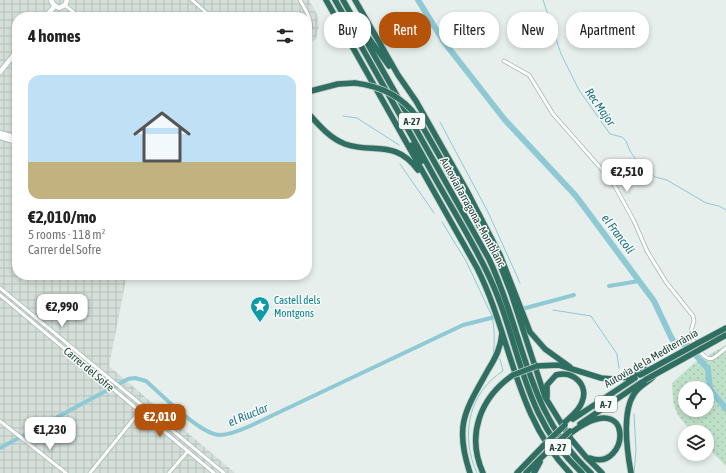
<!DOCTYPE html>
<html lang="en">
<head>
<meta charset="utf-8">
<style>
  :root { --surface:#fff; --page:#f6f6f6; --text:#222; --muted:#767676; --accent:#b45309 }
  body { margin:0; font-family:"Asap Condensed",sans-serif; background:var(--page); color:var(--text); height:100vh; display:flex; flex-direction:column; font-size:15px; white-space:nowrap }
  * { box-sizing:border-box; margin:0 }
  p { font-size:13px; color:var(--muted) }
  .icon { flex:none; width:22px; height:22px; fill:none; stroke:currentColor; stroke-width:2; stroke-linecap:round; stroke-linejoin:round }
  .map { position:relative; flex:1; overflow:hidden }
  .drawer { position:absolute; left:12px; top:12px; width:300px; height:268px; display:flex; flex-direction:column; background:var(--surface); border-radius:16px; box-shadow:0 2px 6px #0003 }
  .drawer>* { flex:none }
  .guide { position:absolute; left:324px; top:12px; width:342px; height:36px; display:flex; gap:8px }
  .tools { position:absolute; left:678px; top:381px; display:grid; gap:8px }
  .tools a { display:grid; place-items:center; width:36px; height:36px; border-radius:50%; background:var(--surface); box-shadow:0 2px 6px #0003; font-size:20px }
  .price { position:absolute; translate:-50% -34px; padding:0 9px; border-radius:8px; background:#fff; color:#222; font-size:13px; line-height:26px; filter:drop-shadow(0 1px 2px #0008) }
  .price::after { content:''; position:absolute; left:50%; top:24px; width:12px; height:9px; margin-left:-6px; background:inherit; clip-path:polygon(0 0,100% 0,50% 100%) }
  .price.selected { background:var(--accent); color:#fff }
  ul { padding:0; list-style:none }
  li { display:grid; align-content:center; gap:8px; height:212px; padding:0 16px }
  li span { display:grid; place-items:center; height:124px; border-radius:12px; color:#555 }
  li>.icon { margin-inline-start:auto }
  span .icon { width:72px; height:72px; fill:#fffc; stroke-width:1 }
  li b { font-size:17px }
  h2 { display:flex; justify-content:space-between; align-items:center; height:48px; padding:0 16px; font-size:17px }
  .chip { padding:0 14px; border-radius:16px; background:var(--surface); box-shadow:0 2px 6px #0003; font-size:14px; line-height:36px }
  .chip.selected { background:var(--accent); color:#fff }
  .map>svg:first-child { display:block }
  .industrial { fill:url(#industrial-grid) }
  .grass { fill:url(#grass-dots); fill-rule:evenodd }
  .lines { fill:none; stroke-linecap:round; stroke-linejoin:round }
  .stream { stroke:#8ec9d4; stroke-width:1 }
  .canal { stroke:#8ec9d4; stroke-width:4 }
  .river { stroke:#8ec9d4; stroke-width:6 }
  .street-casing { stroke:#a8b8b2; stroke-width:4.5 }
  .secondary-casing { stroke:#a4bbb3; stroke-width:6 }
  .highway-casing { stroke:#c2cac8; stroke-width:7 }
  .street { stroke:#fff; stroke-width:3 }
  .secondary { stroke:#fff; stroke-width:4.5 }
  .highway { stroke:#2f6f62; stroke-width:5.5 }
  .highway-bridge-casing { stroke:#c2cac8; stroke-width:7; stroke-linecap:butt }
  .highway-bridge { stroke:#2f6f62; stroke-width:5.5 }
  .labels { text-anchor:middle; stroke-width:3; stroke-linejoin:round; paint-order:stroke }
  .shield { fill:#f7fbf9; stroke:#637a73; stroke-width:1 }
  .shield-label { font-size:10px; font-weight:bold; fill:#24423a }
  .street-label { font-size:11px; fill:#24423a; stroke:#f7fbf9 }
  .culture-label { font-size:11px; fill:#0d838f; stroke:#f7fbf9; text-anchor:start }
  .water-label { font-size:12px; font-style:italic; fill:#1c6f80; stroke:#f7fbf9 }
</style>
</head>
<body>
<div class="map">
<svg width="726" height="473" viewBox="0 0 726 473">
  <defs>
    <pattern id="industrial-grid" width="8" height="8" patternUnits="userSpaceOnUse"><rect width="8" height="8" fill="#d4dfda"/><path d="M0 4h8M4 0v8" fill="none" stroke="#b6c1bc"/></pattern>
    <pattern id="grass-dots" width="8" height="8" patternUnits="userSpaceOnUse"><rect width="8" height="8" fill="#bfe0c8"/><path d="M2 2h.1M6 6h.1" fill="none" stroke="#a4c1ad" stroke-width="1.8" stroke-linecap="round"/></pattern>
  </defs>
  <rect width="100%" height="100%" fill="#e6efeb"/>
  <!-- industrial -->
  <path class="industrial" d="M 0,0 L 309,0 L 318,16 L 319,27 L 316,39 L 307,45 L 307,17 L 17,17 L 17,275 L 127,275 L 109,366 L 235,473 L 0,473 Z"/>
  <!-- grass -->
  <path class="grass" d="M 726,345 L 726,466 L 707,447 L 707,432 L 692,432 C 674,412 673,409 672,383 L 693,364 ZM 685,388 L 707,388 L 707,410 L 685,410 Z"/>
  <g class="lines">
    <!-- stream -->
    <path class="stream" d="M 543,0 L 561,54 L 579,90 L 610,134 L 622,137 L 626,141 L 630,151 L 639,164 L 655,177 L 667,180 L 706,203 L 719,206 L 726,210
      M 343,116 L 357,118 L 399,145
      M 440,122 L 488,212 L 520,283
      M 400,164 L 434,213
      M 442,222 L 466,261 L 491,314 C 495,327 495,342 493,356
      M 553,310 L 591,316 L 617,354 L 619,368
      M 477,473 C 460,437 468,393 503,371 L 500,359
      M 634,473 L 636,451 L 634,414"/>
    <!-- canal -->
    <path class="canal" d="M 609,286 L 639,281
      M 522,309 L 574,295
      M 0,448 L 128,379 L 135,378 L 146,381 C 162,395 201,435 220,435 C 230,435 241,430 250,426 L 463,325 L 495,317"/>
    <!-- river -->
    <path class="river" d="M 418,0 L 444,42 L 505,120 L 576,196 L 654,301 L 671,337 L 674,342 L 687,345 L 708,369 L 710,389 L 726,409"/>
    <!-- street casing -->
    <g class="street-casing">
      <path id="street" d="M 192,0 L 211,17
        M 300,0 C 306,11 316,24 307,36
        M 65,5 L 79,17
        M 504,61 L 529,75 L 553,114 L 612,181 L 634,221 L 647,251 L 666,282 L 693,316 L 694,321 L 690,334 L 696,345
        M 0,288 L 224,473
        M 0,295 L 214,473
        M 699,350 C 711,366 714,357 726,348
        M 0,421 L 66,473
        M 90,473 L 144,406
        M 169,473 L 188,451"/>
    </g>
    <!-- secondary casing -->
    <g class="secondary-casing">
      <path id="secondary" d="M 51,0 L 53,4 L 59,8 L 65,5 L 67,0
        M 45,17 L 55,6
        M 0,72 L 17,51
        M 0,133 L 17,138
        M 0,137 L 17,142"/>
    </g>
    <!-- highway casing -->
    <g class="highway-casing">
      <path id="highway" d="M 326,0 L 477,268 C 511,335 515,417 570,473
        M 335,0 C 369,60 403,120 436,180 C 453,210 471,239 486,270 C 522,342 519,414 582,473
        M 343,0 L 489,259 C 525,335 525,412 591,473
        M 355,0 L 398,75 L 416,101 L 467,191 L 500,255 L 530,332 L 545,349 L 570,367
        M 368,37 L 389,66
        M 307,92 L 338,84 L 355,83
        M 307,112 C 318,124 329,138 345,144 C 374,154 395,139 418,170
        M 417,117 L 495,253
        M 412,145 L 422,161
        M 497,257 L 511,293 L 545,397 L 571,439 L 586,457 L 602,473
        M 698,343 L 726,328
        M 701,349 L 726,335
        M 537,366 L 559,365 L 601,378 L 612,379 L 629,377 L 646,369
        M 547,397 L 547,385 L 556,375 C 573,370 589,385 582,402 C 579,411 571,416 564,423
        M 573,419 L 635,378
        M 580,424 L 642,382
        M 571,433 C 637,384 629,473 590,458
        M 470,473 C 454,425 465,411 488,370 C 496,357 501,347 502,333
        M 483,473 C 466,435 480,398 513,375
        M 517,473 L 544,445
        M 526,473 L 548,451
        M 534,473 L 540,462
        M 631,473 C 627,451 622,412 634,394 C 639,386 647,383 653,377"/>
    </g>
    <!-- street -->
    <use href="#street" class="street"/>
    <!-- secondary -->
    <use href="#secondary" class="secondary"/>
    <!-- highway -->
    <use href="#highway" class="highway"/>
    <!-- highway-bridge casing -->
    <g class="highway-bridge-casing">
      <path id="highway-bridge" d="M 355,83 C 380,86 402,96 417,117
        M 513,375 L 537,366
        M 640,375 L 698,343
        M 645,380 L 701,349
        M 544,445 L 565,425
        M 548,451 L 570,431"/>
    </g>
    <!-- highway-bridge -->
    <use href="#highway-bridge" class="highway-bridge"/>
  </g>
  <!-- icons -->
  <defs>
    <g id="sight-pin" transform="scale(1)"><path d="M0 17L-7.5 6A9.5 9.5 0 1 1 7.5 6Z" fill="#0f9aa8" stroke="#f7fbf9"/><path d="M0-6L1.8-2.2L6-1.7L2.9 1.2L3.7 5.4L0 3.3L-3.7 5.4L-2.9 1.2L-6-1.7L-1.8-2.2Z" fill="#fff"/></g>
  </defs>
  <g fill-rule="evenodd">
    <use href="#sight-pin" x="260" y="306"/>
  </g>
  <g class="labels">
    <!-- shield labels -->
    <g class="shield">
      <rect x="399" y="113" width="26" height="16" rx="3"/>
      <rect x="595" y="396" width="22" height="16" rx="3"/>
      <rect x="545" y="439" width="26" height="16" rx="3"/>
    </g>
    <g class="shield-label">
      <text x="412" y="125">A-27</text>
      <text x="606" y="408">A-7</text>
      <text x="558" y="451">A-27</text>
    </g>
    <!-- street labels -->
    <g class="street-label">
      <text transform="translate(473 212) rotate(61)" y="4">Autovia Tarragona - Montblanc</text>
      <text transform="translate(651 358) rotate(-30)" y="4">Autovia de la Mediterrània</text>
      <text transform="translate(89 369) rotate(40)" y="4">Carrer del Sofre</text>
    </g>
    <!-- culture labels -->
    <g class="culture-label">
      <text x="274" y="304">Castell dels<tspan x="274" dy="13">Montgons</tspan></text>
    </g>
    <!-- water labels -->
    <g class="water-label">
      <text transform="translate(600 107) rotate(55)" y="4">Rec Major</text>
      <text transform="translate(618 234) rotate(53)" y="4">el Francolí</text>
      <text transform="translate(248 415) rotate(-22)" y="4">el Riuclar</text>
    </g>
  </g>
</svg>
<div class="tools">
<a><svg class="icon" aria-label="locate" viewBox="0 0 24 24"><circle cx="12" cy="12" r="6"/><path d="M12 2v4M12 18v4M2 12h4M18 12h4"/></svg></a>
<a><svg class="icon" aria-label="layers" viewBox="0 0 24 24"><path d="M12 4l9 5-9 5-9-5zM3 14l9 5 9-5"/></svg></a>
</div>
<b class="price" style="left:627px;top:193px">€2,510</b>
<b class="price" style="left:62px;top:328px">€2,990</b>
<b class="price selected" style="left:160px;top:438px">€2,010</b>
<b class="price" style="left:50px;top:451px">€1,230</b>
<div class="guide">
<a class="chip">Buy</a>
<a class="chip selected">Rent</a>
<a class="chip">Filters</a>
<a class="chip">New</a>
<a class="chip">Apartment</a>
</div>
<section class="drawer">
<h2>4 homes<svg class="icon" aria-label="filters" viewBox="0 0 24 24"><path d="M4 7h16M4 17h16"/><circle cx="9" cy="7" r="2"/><circle cx="15" cy="17" r="2"/></svg></h2>
<ul>
<li><span style="background:linear-gradient(#bfe0f5 70%,#c2b280 0)"><svg class="icon" aria-label="home" viewBox="0 0 24 24"><path d="M3 11l9-7 9 7M6 9v11h12V9"/></svg></span><div><b>€2,010/mo</b><p>5 rooms · 118 m²</p><p>Carrer del Sofre</p></div></li>
</ul>
</section>
</div>
</body>
</html>
